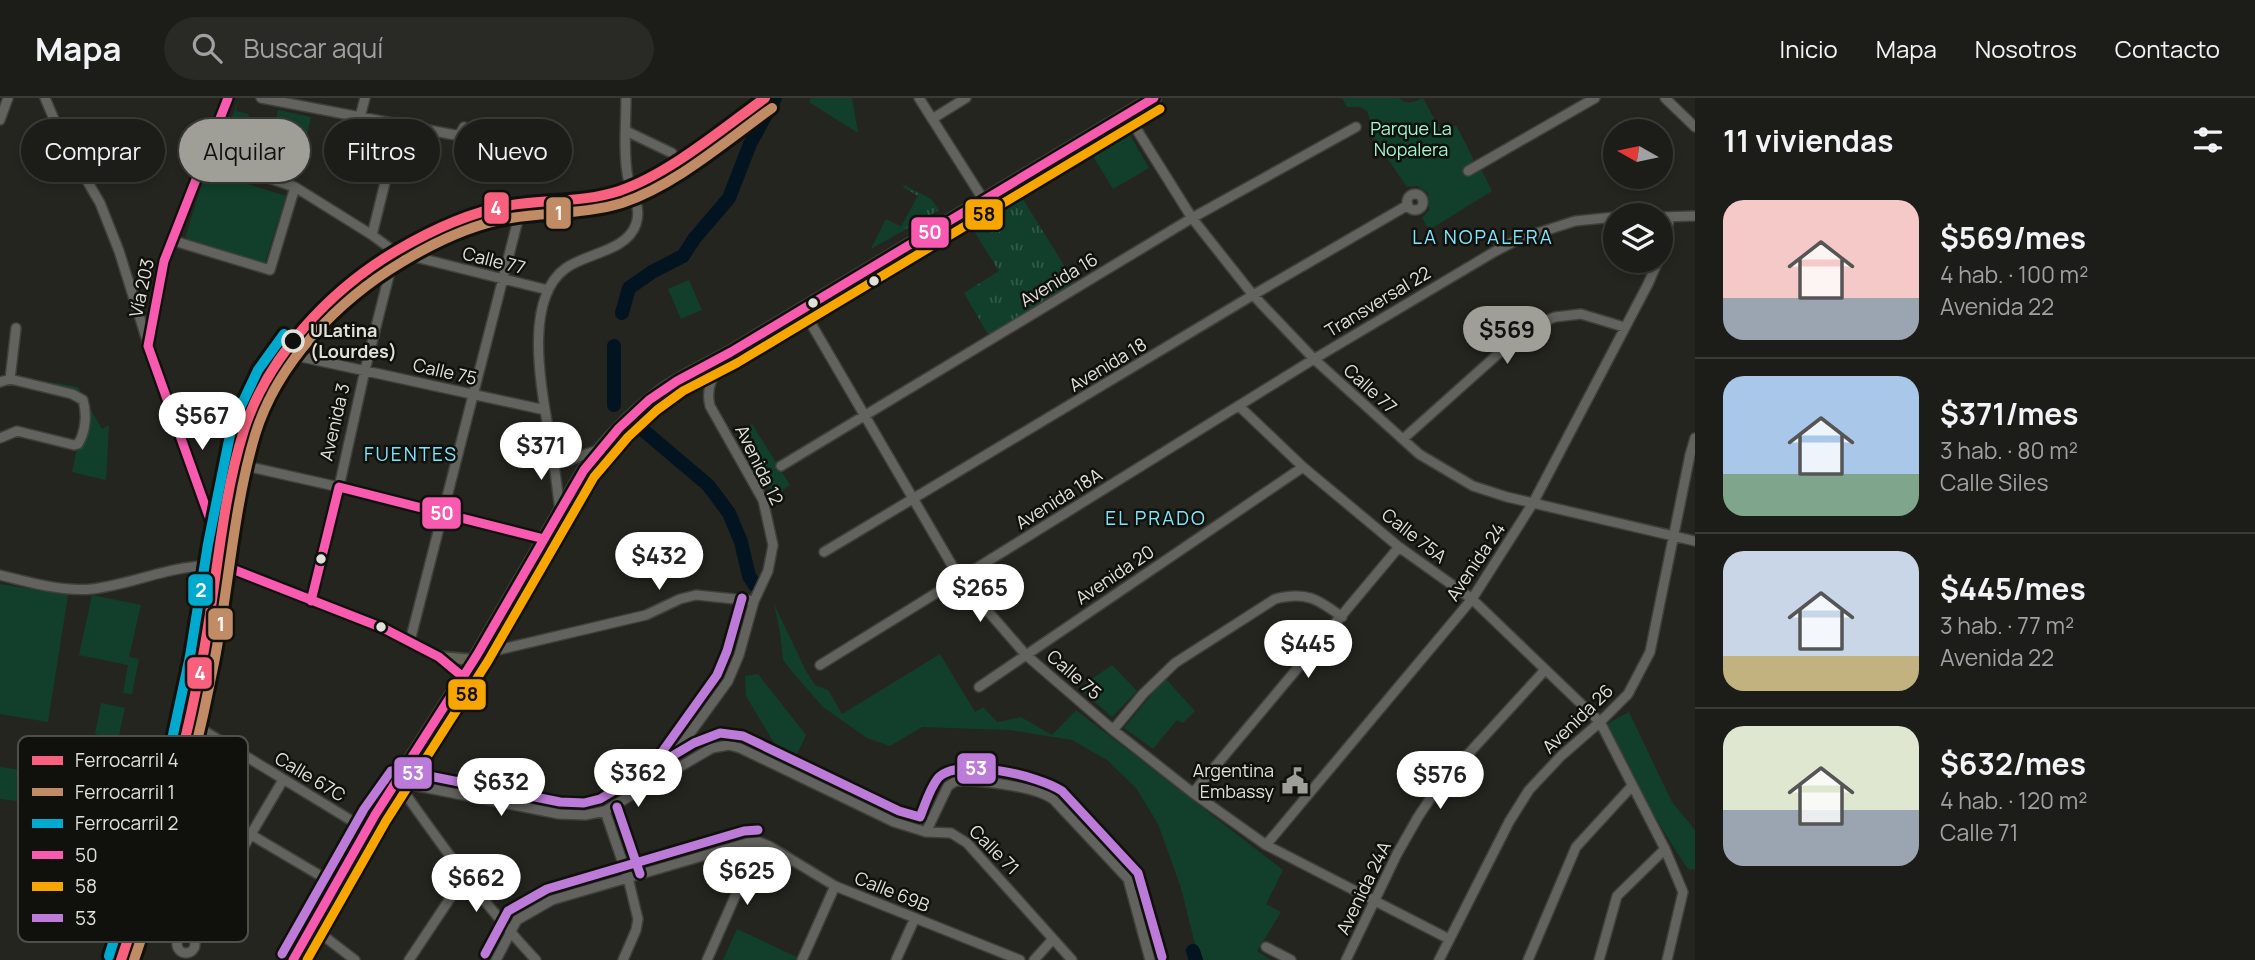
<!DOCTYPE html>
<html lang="es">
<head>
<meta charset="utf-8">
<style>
  :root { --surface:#1c1c18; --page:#292925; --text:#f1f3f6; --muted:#a0a1a2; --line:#3a3a37; --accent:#9f9f98 }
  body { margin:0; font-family:Manrope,sans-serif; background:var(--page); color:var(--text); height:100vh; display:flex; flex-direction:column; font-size:26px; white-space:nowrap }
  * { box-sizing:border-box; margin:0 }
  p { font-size:23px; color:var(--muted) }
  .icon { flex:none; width:38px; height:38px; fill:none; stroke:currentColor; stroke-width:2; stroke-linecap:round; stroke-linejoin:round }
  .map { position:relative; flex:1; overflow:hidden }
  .sheet { display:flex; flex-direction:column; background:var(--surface); width:560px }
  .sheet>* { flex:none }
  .top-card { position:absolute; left:21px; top:21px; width:665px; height:63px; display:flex; gap:14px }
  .needle { width:46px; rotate:279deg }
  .fabs { position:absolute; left:1603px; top:21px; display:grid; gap:14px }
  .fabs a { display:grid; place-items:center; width:70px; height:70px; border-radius:50%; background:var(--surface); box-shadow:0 4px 10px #0003,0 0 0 2px var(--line); font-size:35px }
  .price { position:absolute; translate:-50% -60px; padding:0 16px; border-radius:24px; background:#fff; color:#222; font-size:23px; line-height:46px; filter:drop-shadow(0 2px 4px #0008) }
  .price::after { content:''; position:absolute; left:50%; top:42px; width:21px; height:16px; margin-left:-10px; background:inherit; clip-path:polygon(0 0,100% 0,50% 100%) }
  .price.active { background:var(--accent); color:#111 }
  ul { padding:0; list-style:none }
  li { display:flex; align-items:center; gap:21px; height:175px; padding:0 28px }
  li+li { border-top:2px solid var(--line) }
  li span { display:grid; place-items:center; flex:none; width:196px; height:140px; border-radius:21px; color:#555 }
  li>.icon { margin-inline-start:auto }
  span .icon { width:84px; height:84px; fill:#fffc; stroke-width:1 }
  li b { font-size:30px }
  h2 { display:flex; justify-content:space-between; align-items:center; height:84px; padding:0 28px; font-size:30px }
  .pill { padding:0 24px; border-radius:32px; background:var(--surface); box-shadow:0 4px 10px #0003,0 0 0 2px var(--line); font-size:24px; line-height:63px }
  .pill.active { background:var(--accent); color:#111 }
  header { display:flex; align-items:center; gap:42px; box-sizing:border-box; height:98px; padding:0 35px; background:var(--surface); border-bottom:2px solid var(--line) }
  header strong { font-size:33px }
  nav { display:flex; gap:38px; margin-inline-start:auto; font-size:24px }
  .search { width:490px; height:63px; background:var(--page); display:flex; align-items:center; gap:18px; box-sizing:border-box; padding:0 24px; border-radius:38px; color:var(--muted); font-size:26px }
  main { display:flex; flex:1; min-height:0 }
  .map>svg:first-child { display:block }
  .grass { fill:url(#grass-tufts) }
  .green { fill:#113f2b; fill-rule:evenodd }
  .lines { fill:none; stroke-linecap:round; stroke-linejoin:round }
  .river { stroke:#031421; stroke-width:14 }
  .minor-casing { stroke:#40403b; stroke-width:12 }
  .major-casing { stroke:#40403b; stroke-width:14 }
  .highway-casing { stroke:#40403b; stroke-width:16 }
  .minor { stroke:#62625e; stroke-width:9 }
  .major { stroke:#626458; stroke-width:10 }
  .highway { stroke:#595c4e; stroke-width:12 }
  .bus-1-casing { stroke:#10100c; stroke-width:14 }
  .bus-2-casing { stroke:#10100c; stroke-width:14 }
  .bus-3-casing { stroke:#10100c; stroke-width:14 }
  .bus-1 { stroke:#f75aaf; stroke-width:9 }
  .bus-2 { stroke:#f7a600; stroke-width:9 }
  .bus-3 { stroke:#bd7bd9; stroke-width:9 }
  .rail-1-casing { stroke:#10100c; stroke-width:16 }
  .rail-2-casing { stroke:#10100c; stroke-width:16 }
  .rail-3-casing { stroke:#10100c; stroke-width:16 }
  .rail-1 { stroke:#f8607d; stroke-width:10 }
  .rail-2 { stroke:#c18c65; stroke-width:10 }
  .rail-3 { stroke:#00a9ce; stroke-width:10 }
  .bus-dot { fill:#e1e0d9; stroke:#10100c; stroke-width:2.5 }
  .stop-dot { fill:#10100c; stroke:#e1e0d9; stroke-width:3.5 }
  .labels { text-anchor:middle; stroke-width:5; stroke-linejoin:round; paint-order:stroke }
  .park-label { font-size:18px; fill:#a1f5ca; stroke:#10100c }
  .street-label { font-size:18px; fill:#e1e0d9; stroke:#10100c }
  .stop-label { font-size:18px; font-weight:bold; fill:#e1e0d9; stroke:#10100c; text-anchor:start }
  .poi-label { font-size:18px; fill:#e1e0d9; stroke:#10100c; text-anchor:end }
  .neighbourhood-label { font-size:19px; letter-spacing:2px; fill:#7fe5fb; stroke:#10100c }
  .key { fill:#10100c; stroke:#4f4e4a; stroke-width:2 }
  .key-label { font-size:19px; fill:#e1e0d9 }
  .line-badge { stroke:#10100c; stroke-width:2.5 }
  .badge-label { font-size:19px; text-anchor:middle; font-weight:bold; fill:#fff }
  .pale-badge-label { font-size:19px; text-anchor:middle; font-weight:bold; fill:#111 }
</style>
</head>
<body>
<header>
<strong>Mapa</strong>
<div class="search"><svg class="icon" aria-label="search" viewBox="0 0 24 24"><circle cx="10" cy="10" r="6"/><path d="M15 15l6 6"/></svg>Buscar aquí</div>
<nav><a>Inicio</a><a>Mapa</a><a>Nosotros</a><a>Contacto</a></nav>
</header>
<main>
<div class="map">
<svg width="1695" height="862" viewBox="0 0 1695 862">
  <defs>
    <pattern id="grass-tufts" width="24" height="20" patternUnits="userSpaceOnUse" patternTransform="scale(1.75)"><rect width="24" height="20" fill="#113f2b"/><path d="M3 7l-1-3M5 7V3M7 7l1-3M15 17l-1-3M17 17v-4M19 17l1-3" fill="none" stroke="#335a49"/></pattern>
  </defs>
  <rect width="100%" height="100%" fill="#252520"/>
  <!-- grass -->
  <path class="grass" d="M 904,87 L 931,101 L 939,112 L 871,151 L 886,121 L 901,129 L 918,98 L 903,89 Z
    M 1019,95 L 1075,185 L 989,238 L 964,195 L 999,173 L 969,125 Z"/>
  <!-- green -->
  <path class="green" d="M 811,0 L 852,0 L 858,35 L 809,4 Z
    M 1342,0 L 1399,0 C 1406,7 1415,4 1423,0 L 1442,35 L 1456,27 L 1472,58 L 1476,70 L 1482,73 L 1492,93 L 1429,132 L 1422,120 L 1429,112 L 1428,95 L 1417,88 L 1407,89 L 1369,34 L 1370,22 L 1367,13 L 1360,9 L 1347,9 Z
    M 238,3 L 236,13 L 249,16 L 248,21 L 253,23 L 245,60 L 266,65 L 278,12 L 311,19 L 301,66 L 285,61 L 282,74 L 295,77 L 294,81 L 218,60 L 217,57 ZM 230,31 L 248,35 L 244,55 L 238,58 L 236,62 L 224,60 Z
    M 1126,35 L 1130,37 L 1149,70 L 1113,91 L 1091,55 Z
    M 206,73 L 286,98 L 265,165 L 185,140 Z
    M 689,182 L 702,212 L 681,221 L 668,191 Z
    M 37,282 L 78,289 L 102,331 L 109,327 L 106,382 L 72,374 L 77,350 C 94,340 94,308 79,296 C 71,290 47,285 37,282 Z
    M 752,326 L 790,387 L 774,398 L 738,334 Z
    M 0,486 L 68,497 L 48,624 L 0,616 Z
    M 92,497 L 141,507 L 129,559 L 139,561 L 132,596 L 123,595 L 128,567 L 79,557 Z
    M 774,506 L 806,573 L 815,587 L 828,592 L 842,616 L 940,556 L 975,614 L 983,609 L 997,624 L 1021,619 L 1052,637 L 1076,612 L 1283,772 L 1266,806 L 1281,814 L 1257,853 L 1271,862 L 1201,862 L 1196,850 L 1181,790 L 1158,726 L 1136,690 L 1107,662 L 1072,642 L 1009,632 L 922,629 L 890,648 L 867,640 L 823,609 L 794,576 L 783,562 L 780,534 Z
    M 1112,567 L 1137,593 L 1112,619 L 1079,590 Z
    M 758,576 L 806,637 L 792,667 L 786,665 L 746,598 L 745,578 Z
    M 1165,580 L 1195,613 L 1183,625 L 1177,622 L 1153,651 L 1124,630 Z
    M 101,605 L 125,610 L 118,642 L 95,636 Z
    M 1629,614 L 1672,704 L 1695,732 L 1695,772 L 1688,771 C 1657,725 1631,677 1605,627 Z
    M 0,669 L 38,674 L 34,705 L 0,701 Z
    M 737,831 L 797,859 L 796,862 L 723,862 Z"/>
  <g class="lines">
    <!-- river -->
    <path class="river" d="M 622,215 L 629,190 L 652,174 L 683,158 L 694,141 L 729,100 L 750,46 L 775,0
      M 614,307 L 614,248
      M 643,332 L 708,387 L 729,415 L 741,444 L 749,478 L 755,487
      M 1193,853 L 1196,862"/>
    <!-- minor casing -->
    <g class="minor-casing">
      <path id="minor" d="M 45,0 L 62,40 L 100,105 L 119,153 L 148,246
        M 261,0 L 455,37 L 460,36 L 464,29
        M 919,0 L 983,101
        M 1665,0 L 1695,29
        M 1127,16 L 1192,120 L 1253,197 L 1314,261 L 1419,356 L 1473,388 L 1507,399 L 1695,443
        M 360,19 L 365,0
        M 932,21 L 966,0
        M 0,22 L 8,0
        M 626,33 L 672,55
        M 62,40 L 111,29
        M 206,59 L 295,89 L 372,137 L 395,154 L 548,192
        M 389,70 L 414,74
        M 1468,73 L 1595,0
        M1407 104a8 8 0 1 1 16 0a8 8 0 1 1-16 0Z
        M 1661,119 L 1695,118
        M 372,137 L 399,28
        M 171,142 L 270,172 L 295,89
        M 1661,155 L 1670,119
        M 802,210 L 960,481 L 1026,557 L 1113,632 L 1193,695 L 1266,747 L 1449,841
        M 297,258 L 545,312
        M 10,281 L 16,230
        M 0,284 L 10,281 L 72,296 L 83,302 C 87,316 86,333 78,346 L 74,347 L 17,333 L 0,340
        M 1239,308 L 1303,369 L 1399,449 L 1472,501 L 1600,624 L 1665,751 L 1683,794 L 1667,862
        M 1403,341 L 1526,231 L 1555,219 L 1581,216 L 1624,229
        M 552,353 L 555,358 L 567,363 L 598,352
        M 241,367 L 339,389 L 365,272 L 395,154
        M 781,368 L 1192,120 L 1356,29
        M 560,412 C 557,391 555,369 551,348 C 544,301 520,203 566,170 C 587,155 627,153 636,126 C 642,108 631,97 628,80 C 623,56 626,25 626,0
        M 824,454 L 1253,197 L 1408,107
        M 0,477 C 28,484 62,494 92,491 C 137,486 180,462 227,469
        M 410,543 L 518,122
        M 477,557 L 646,517 L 680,501 L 696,497 L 754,503
        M 820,567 L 1314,261 L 1494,154 L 1519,141 L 1575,123 L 1615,119
        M 979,589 L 1303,369
        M 1113,632 L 1143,596 L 1175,565 L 1275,501 C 1306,493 1318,501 1342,519
        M 659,678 L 728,583 L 739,557 L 754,503 L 768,473 L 773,447 L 763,402 L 710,308 C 705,288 714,275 726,260
        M 397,684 L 559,716 L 585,717 L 605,713 L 613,708 L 712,650 L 729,647 L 740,650 L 894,724 L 926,734 L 951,735 L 967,745 L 1072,862
        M 397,684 C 440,745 484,807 536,862
        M 174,691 L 336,787
        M 1193,695 L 1399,449
        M 605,713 L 628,780 L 638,821 L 636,832 L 623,862
        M 926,734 L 948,688 L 956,683 C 979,682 1034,688 1053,701 L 1128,781 L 1150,862
        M 1266,747 L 1472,501 L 1533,405 L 1648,186 L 1658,163
        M 140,826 L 149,815 L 184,697 L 201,631 L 367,732
        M 312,829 L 355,862
        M177 846a9 9 0 1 1 18 0a9 9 0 1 1-18 0Z
        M 191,838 L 283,682
        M 1266,849 L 1291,862
        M 409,862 L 465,778
        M 496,862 L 517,822 L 552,802 L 747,745 L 759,744 L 769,748 L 835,788 L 1020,862
        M 707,862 L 759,744
        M 802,862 L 835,788
        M 896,862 L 915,820
        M 1034,862 L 1053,841
        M 1346,862 L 1397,756 L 1418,719 L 1438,689 L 1545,572
        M 1439,862 L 1509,724 L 1529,692 L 1561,658 L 1600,624 L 1628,596 L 1650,554 L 1690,357 L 1695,340
        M 1528,862 L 1576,749 L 1632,688
        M 1599,862 L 1617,798 L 1665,751"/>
    </g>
    <!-- major casing -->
    <g class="major-casing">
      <path id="major" d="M 228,0 L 164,163 L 148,248 L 227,469 L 383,530 L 439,559 L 463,579
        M 311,503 L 339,389 L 544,441
        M 439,559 L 474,562"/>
    </g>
    <!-- highway casing -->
    <g class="highway-casing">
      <path id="highway" d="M 293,862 L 375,717 L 477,557 L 584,372 C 605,343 631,316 660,294 C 682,278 708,267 731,254 L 1154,0"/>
    </g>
    <!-- minor -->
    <use href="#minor" class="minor"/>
    <!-- major -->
    <use href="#major" class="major"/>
    <!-- highway -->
    <use href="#highway" class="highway"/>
    <!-- bus-1 casing -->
    <g class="bus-1-casing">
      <path id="bus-1" d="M 339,389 L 544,441
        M 227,469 L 148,248 L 164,163 L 228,0
        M 227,469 L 383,530 L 439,559 L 463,579
        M 311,503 L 339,389
        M 293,862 L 375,717 L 477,557 L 584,372 L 619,330 L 649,302 L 677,283 L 731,254 L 1154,0"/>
    </g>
    <!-- bus-2 casing -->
    <g class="bus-2-casing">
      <path id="bus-2" d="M 307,862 L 386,723 L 488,563 L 594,379 L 628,339 L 657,312 L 683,293 L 737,265 L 1160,11"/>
    </g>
    <!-- bus-3 casing -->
    <g class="bus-3-casing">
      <path id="bus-3" d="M 657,661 L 717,577 L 727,553 L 742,500
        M 617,709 L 640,776
        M 282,856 L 364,711 L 391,673 L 399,672 L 560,704 L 584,705 L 600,701 L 694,645 L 720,635 L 743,638 L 899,713 L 920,719 C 925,707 930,689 939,679 C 960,659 1040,678 1062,693 L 1138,775 L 1162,859
        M 485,856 L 508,813 L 547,791 L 744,733 L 758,732"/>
    </g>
    <!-- bus-1 -->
    <use href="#bus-1" class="bus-1"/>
    <!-- bus-2 -->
    <use href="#bus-2" class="bus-2"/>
    <!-- bus-3 -->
    <use href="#bus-3" class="bus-3"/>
    <!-- rail-1 casing -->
    <g class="rail-1-casing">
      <path id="rail-1" d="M 121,862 C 155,766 181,668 201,568 C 217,490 220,408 244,332 C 268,258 330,192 396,153 C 430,133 468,115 506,108 C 544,101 583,105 619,93 C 669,76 722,31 765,0"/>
    </g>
    <!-- rail-2 casing -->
    <g class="rail-2-casing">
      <path id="rail-2" d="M 134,862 C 168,765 194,666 214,565 C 229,489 233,411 255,337 C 277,265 338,202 402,164 C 435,144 472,126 511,120 C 548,114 586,116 622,105 C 676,87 727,42 772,10"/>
    </g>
    <!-- rail-3 casing -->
    <g class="rail-3-casing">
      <path id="rail-3" d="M 109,858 L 162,688 L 190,558 L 208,446 L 232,327 L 258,272 L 284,236"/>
    </g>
    <!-- rail-1 -->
    <use href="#rail-1" class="rail-1"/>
    <!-- rail-2 -->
    <use href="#rail-2" class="rail-2"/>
    <!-- rail-3 -->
    <use href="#rail-3" class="rail-3"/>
  </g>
  <!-- icons -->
  <defs>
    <g id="civic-bare" transform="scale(2.1)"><path d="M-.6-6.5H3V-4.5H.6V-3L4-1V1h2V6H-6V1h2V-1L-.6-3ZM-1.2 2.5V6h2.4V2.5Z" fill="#9f9f98" stroke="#10100c" stroke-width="2.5" paint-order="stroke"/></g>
  </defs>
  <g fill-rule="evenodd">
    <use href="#civic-bare" x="1295" y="683"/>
  </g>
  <!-- markers -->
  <g class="bus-dot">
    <circle cx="874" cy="183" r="6"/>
    <circle cx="813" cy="205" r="6"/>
    <circle cx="321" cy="461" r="6"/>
    <circle cx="381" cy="529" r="6"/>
  </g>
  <circle class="stop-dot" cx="293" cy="243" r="10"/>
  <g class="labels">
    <!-- park labels -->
    <g class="park-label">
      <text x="1411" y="37">Parque La<tspan x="1411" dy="21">Nopalera</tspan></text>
    </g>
    <!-- street labels -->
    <g class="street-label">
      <text transform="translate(494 163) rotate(14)" y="6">Calle 77</text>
      <text transform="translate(1059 182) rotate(-31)" y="6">Avenida 16</text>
      <text transform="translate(142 190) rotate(-78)" y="6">Vía 203</text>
      <text transform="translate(1378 204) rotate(-31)" y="6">Transversal 22</text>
      <text transform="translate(1108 267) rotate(-31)" y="6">Avenida 18</text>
      <text transform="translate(445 274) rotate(13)" y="6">Calle 75</text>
      <text transform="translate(1370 291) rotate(42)" y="6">Calle 77</text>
      <text transform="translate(335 324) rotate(-77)" y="6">Avenida 3</text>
      <text transform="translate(759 367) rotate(64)" y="6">Avenida 12</text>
      <text transform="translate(1059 401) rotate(-32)" y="6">Avenida 18A</text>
      <text transform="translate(1414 438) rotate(38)" y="6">Calle 75A</text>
      <text transform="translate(1476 464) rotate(-56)" y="6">Avenida 24</text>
      <text transform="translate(1115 477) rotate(-34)" y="6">Avenida 20</text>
      <text transform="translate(1074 577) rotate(41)" y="6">Calle 75</text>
      <text transform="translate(1578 621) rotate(-44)" y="6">Avenida 26</text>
      <text transform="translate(310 679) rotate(31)" y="6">Calle 67C</text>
      <text transform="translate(994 752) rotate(45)" y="6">Calle 71</text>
      <text transform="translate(1364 790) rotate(-64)" y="6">Avenida 24A</text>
      <text transform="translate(892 794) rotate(22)" y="6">Calle 69B</text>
    </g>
    <!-- stop labels -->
    <g class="stop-label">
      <text x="310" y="239">ULatina<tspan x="310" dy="21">(Lourdes)</tspan></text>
    </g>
    <!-- poi labels -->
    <g class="poi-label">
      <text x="1274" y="679">Argentina<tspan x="1274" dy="21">Embassy</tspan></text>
    </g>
    <!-- neighbourhood labels -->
    <g class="neighbourhood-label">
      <text x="1483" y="146">LA NOPALERA</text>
      <text x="411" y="363">FUENTES</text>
      <text x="1156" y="427">EL PRADO</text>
    </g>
  </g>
  <!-- legend -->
  <rect x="18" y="638" width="230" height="206" rx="10" class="key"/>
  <rect x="32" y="658" width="31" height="9" fill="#f8607d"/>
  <rect x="32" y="690" width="31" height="8" fill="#c18c65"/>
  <rect x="32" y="721" width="31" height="9" fill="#00a9ce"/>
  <rect x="32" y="753" width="31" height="8" fill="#f75aaf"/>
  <rect x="32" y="784" width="31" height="9" fill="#f7a600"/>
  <rect x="32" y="816" width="31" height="8" fill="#bd7bd9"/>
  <g class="key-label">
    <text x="75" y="669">Ferrocarril 4</text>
    <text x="75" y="701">Ferrocarril 1</text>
    <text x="75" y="732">Ferrocarril 2</text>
    <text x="75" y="764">50</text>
    <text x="75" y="795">58</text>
    <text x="75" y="827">53</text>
  </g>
  <g class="line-badge">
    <rect x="483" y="93" width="27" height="34" rx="7" fill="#f8607d"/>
    <rect x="545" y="98" width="27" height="34" rx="7" fill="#c18c65"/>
    <rect x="964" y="100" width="40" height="33" rx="7" fill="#f7a600"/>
    <rect x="910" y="118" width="40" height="33" rx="7" fill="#f75aaf"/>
    <rect x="421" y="398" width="41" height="34" rx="7" fill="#f75aaf"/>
    <rect x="187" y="475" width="27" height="34" rx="7" fill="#00a9ce"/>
    <rect x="207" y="509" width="27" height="34" rx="7" fill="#c18c65"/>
    <rect x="186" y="558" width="27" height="34" rx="7" fill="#f8607d"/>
    <rect x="447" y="580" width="40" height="33" rx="7" fill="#f7a600"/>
    <rect x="956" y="654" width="41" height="33" rx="7" fill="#bd7bd9"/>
    <rect x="393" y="658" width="40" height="34" rx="7" fill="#bd7bd9"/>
  </g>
  <g class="badge-label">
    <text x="496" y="117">4</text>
    <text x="559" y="122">1</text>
    <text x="930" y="141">50</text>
    <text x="442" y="422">50</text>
    <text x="201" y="499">2</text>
    <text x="221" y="533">1</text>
    <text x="200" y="582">4</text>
    <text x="976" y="677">53</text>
    <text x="413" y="682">53</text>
  </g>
  <g class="pale-badge-label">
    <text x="984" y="123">58</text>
    <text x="467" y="603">58</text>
  </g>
</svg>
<div class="fabs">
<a><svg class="needle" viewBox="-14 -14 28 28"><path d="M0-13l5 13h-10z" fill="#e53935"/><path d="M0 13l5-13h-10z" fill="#a0a1a2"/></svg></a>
<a><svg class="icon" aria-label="layers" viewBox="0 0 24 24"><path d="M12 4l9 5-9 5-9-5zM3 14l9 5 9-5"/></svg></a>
</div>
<b class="price active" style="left:1507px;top:268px">$569</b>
<b class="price" style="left:202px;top:354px">$567</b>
<b class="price" style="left:541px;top:384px">$371</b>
<b class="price" style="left:659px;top:494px">$432</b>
<b class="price" style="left:980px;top:526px">$265</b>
<b class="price" style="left:1308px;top:582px">$445</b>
<b class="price" style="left:638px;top:711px">$362</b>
<b class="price" style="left:1440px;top:713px">$576</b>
<b class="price" style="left:501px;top:720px">$632</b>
<b class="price" style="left:747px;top:809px">$625</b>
<b class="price" style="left:476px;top:816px">$662</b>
<div class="top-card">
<a class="pill">Comprar</a>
<a class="pill active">Alquilar</a>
<a class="pill">Filtros</a>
<a class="pill">Nuevo</a>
</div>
</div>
<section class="sheet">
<h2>11 viviendas<svg class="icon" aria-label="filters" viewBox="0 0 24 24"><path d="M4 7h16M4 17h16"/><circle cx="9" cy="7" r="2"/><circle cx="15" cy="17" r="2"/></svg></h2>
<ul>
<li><span style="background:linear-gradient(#f6c9c9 70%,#9aa5b1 0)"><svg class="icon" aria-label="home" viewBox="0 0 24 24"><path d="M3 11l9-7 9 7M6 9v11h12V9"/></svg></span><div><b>$569/mes</b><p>4 hab. · 100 m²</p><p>Avenida 22</p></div></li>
<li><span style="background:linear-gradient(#a9c7e8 70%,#7fa58c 0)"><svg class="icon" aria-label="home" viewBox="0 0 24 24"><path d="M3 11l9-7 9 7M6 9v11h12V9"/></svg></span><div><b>$371/mes</b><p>3 hab. · 80 m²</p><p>Calle Siles</p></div></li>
<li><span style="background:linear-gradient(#c9d6e8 75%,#c2b280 0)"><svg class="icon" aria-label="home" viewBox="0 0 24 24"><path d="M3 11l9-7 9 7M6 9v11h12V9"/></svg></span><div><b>$445/mes</b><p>3 hab. · 77 m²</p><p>Avenida 22</p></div></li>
<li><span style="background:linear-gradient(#dfe7d0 60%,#9aa5b1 0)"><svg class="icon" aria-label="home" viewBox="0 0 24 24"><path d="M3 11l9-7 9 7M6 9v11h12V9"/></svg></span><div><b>$632/mes</b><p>4 hab. · 120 m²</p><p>Calle 71</p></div></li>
</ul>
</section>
</main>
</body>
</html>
